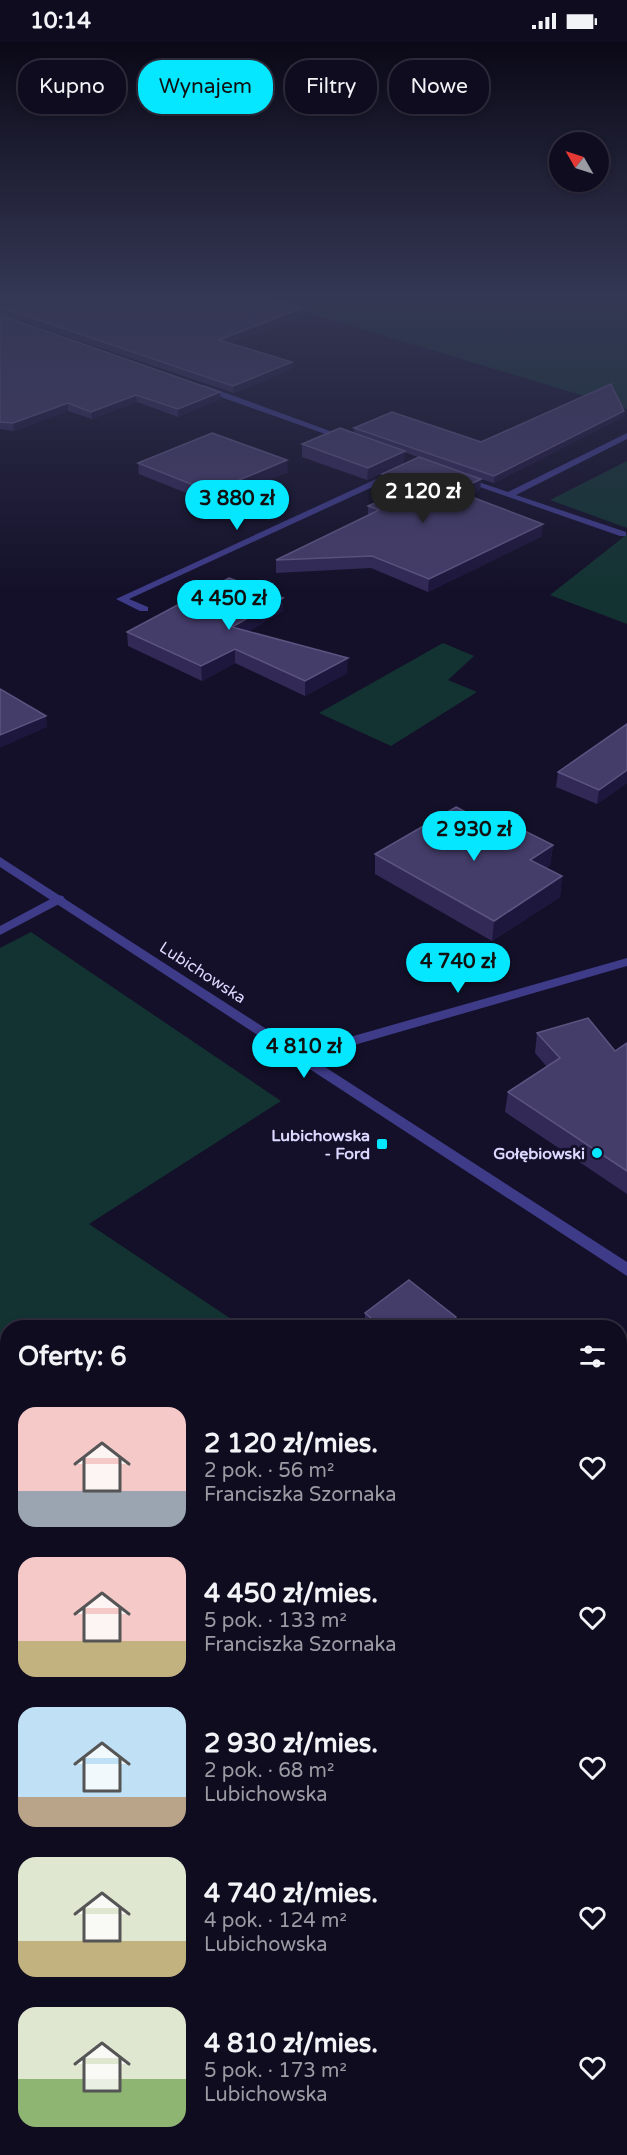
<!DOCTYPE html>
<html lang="pl">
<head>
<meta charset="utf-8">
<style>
  :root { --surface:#0f0c1f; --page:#1d1a2c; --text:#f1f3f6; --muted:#9b9ba4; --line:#2f2c3d; --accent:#04e7ff }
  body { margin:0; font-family:"Varela Round",sans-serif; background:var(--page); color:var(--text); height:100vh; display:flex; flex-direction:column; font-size:22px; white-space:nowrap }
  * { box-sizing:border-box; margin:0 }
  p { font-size:20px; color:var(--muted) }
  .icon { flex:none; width:33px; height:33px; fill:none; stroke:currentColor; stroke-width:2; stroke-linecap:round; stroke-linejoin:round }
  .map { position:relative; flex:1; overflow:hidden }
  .drawer { position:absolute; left:0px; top:1278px; width:627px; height:836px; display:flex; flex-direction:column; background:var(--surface); border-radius:24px 24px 0 0; box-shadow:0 3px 9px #0003,0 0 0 2px var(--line) }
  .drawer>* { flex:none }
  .hud { position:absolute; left:18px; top:18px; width:591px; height:54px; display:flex; gap:12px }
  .needle { width:39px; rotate:309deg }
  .buttons { position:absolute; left:549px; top:90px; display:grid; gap:12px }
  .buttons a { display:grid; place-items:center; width:60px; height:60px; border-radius:50%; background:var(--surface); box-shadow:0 3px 9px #0003,0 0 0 2px var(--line); font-size:30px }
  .price { position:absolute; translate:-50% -51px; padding:0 14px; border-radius:21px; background:var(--accent); color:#111; font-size:20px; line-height:39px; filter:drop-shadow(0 2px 3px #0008) }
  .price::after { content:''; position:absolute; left:50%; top:36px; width:18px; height:14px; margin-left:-9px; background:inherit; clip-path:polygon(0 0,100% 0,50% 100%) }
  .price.on { background:#222; color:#fff }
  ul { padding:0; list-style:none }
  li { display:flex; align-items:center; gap:18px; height:150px; padding:0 18px }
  li span { display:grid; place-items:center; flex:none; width:168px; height:120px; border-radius:18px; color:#555 }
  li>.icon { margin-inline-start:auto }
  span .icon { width:72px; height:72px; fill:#fffc; stroke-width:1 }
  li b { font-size:26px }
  h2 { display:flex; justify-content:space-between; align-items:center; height:72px; padding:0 18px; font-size:26px }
  .pill { padding:0 21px; border-radius:24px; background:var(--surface); box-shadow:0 3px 9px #0003,0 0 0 2px var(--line); font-size:21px; line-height:54px }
  .pill.on { background:var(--accent); color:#111 }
  .status { display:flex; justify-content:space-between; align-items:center; height:42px; padding:0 30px; background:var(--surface); direction:ltr }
  .status svg { height:16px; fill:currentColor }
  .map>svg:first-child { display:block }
  .green { fill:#133332 }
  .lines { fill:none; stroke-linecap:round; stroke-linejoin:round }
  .minor { fill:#3e3b88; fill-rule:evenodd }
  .tertiary { fill:#3e3b88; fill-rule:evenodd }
  .wall { fill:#322957 }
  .shaded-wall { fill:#1e173d }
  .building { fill:#443c69; stroke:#5c5480; stroke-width:1.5 }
  .poi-dot { fill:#04e7ff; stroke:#141029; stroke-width:2 }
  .labels { text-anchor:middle; stroke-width:6; stroke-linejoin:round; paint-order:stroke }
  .street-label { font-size:16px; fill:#ddd8ff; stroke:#141029 }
  .poi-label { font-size:16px; font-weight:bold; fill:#ddd8ff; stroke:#141029; text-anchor:end }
</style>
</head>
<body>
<div class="status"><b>10:14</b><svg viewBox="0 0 49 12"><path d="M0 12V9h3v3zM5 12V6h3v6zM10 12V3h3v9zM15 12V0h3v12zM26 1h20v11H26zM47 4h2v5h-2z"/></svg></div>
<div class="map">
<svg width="627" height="2113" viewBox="0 0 627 2113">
  <rect width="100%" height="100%" fill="#141029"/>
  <!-- green -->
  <path class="green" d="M 253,254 L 627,254 L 627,367 Z
    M 627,419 L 627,486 L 550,458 Z
    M 627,492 L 627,582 L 550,553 L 616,501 Z
    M 443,601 L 474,614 L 448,638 L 477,650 L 391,704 L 319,671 Z
    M 31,890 L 281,1059 L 89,1182 L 243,1285 L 8,1286 L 8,2106 L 297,2106 L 291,2113 L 0,2113 L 0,906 Z"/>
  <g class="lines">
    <!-- minor -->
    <path class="minor" d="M 198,343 L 204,343 L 352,397 L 345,399 L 198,347 Z
      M 627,391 L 627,397 L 516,453 L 626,490 L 626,494 L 620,494 L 457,437 L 464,435 L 508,450 Z
      M 400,426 L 404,429 L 403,431 L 129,557 L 148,565 L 148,569 L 140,569 L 116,557 Z
      M 58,853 L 63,854 L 65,857 L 63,860 L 0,893 L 0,884 Z
      M 627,916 L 627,924 L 299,1019 L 292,1014 L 294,1011 Z
      M 627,1739 L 627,1768 L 620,1771 L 620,1742 Z
      M 325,2106 L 354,2106 L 351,2113 L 322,2113 Z"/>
    <!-- tertiary -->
    <path class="tertiary" d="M 0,815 L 627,1220 L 627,1234 L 0,825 Z"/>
  </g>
  <!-- wall -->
  <path class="wall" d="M 0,254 L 302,273 L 229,301 L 292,320 L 292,327 L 234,351 L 0,272 Z
    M 0,273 L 221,357 L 178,375 L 137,360 L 92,377 L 68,369 L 14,389 L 0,387 Z
    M 624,369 L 623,375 L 494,441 L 481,437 L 480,448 L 469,454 L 542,494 L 428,550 L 371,526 L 276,531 L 276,518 L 368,474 L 368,464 L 400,450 L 381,443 L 382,432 L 418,415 L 404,410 L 404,421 L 367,438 L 302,415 L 302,402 L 354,391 L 354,386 L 481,400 Z
    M 138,421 L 288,430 L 211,461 L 139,432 Z
    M 201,542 L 283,556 L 283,569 L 249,589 L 347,631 L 305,654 L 235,621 L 202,639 L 128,604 L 127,590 L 202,551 Z
    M 627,682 L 627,741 L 597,762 L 556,745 L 558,730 Z
    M 504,790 L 553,803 L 550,823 L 546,826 L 562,834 L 560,855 L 492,899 L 375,832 L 375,812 Z
    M 537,991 L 615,1009 L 627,1001 L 627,1152 L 505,1070 L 508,1050 L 547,1025 L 535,1011 Z
    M 365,1271 L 456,1275 L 455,1286 L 365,1286 Z"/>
  <!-- shaded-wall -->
  <path class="shaded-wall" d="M 302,266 L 302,273 L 219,305 L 219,298 Z
    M 292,320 L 292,327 L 234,351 L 233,344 Z
    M 220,350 L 221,357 L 178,375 L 178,367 Z
    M 136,353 L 137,360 L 92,377 L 91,370 Z
    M 68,361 L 68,369 L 14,389 L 13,381 Z
    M 624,369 L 623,375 L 494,441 L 494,434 Z
    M 405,409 L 404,421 L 367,438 L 368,426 Z
    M 287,418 L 288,430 L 211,461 L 211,450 Z
    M 481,437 L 480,448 L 455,461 L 456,449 Z
    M 543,482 L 542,494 L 428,550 L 429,537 Z
    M 283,556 L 283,569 L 233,599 L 232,585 Z
    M 235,607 L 235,621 L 202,639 L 201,624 Z
    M 348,616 L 347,631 L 305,654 L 305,639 Z
    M 46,674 L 47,685 L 0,706 L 0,693 Z
    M 627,728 L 627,741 L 597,762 L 599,748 Z
    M 553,803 L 550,823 L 528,838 L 530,818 Z
    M 562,834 L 560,855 L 492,899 L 494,879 Z
    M 456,1275 L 455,1286 L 443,1286 Z"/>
  <!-- building -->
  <path class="building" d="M 0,254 L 261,254 L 302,266 L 219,298 L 292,320 L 233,344 L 0,265 Z
    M 0,273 L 220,350 L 178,367 L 136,353 L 91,370 L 68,361 L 13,381 L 0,380 Z
    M 611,342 L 624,369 L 494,434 L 354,386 L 392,370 L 481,400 Z
    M 340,386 L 405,409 L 368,426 L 302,402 Z
    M 212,391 L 287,418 L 211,450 L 138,421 Z
    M 419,415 L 481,437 L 456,449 L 543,482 L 429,537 L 372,514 L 276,518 L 379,468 L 368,464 L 414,444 L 382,432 Z
    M 229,536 L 283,556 L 232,585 L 348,616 L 305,639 L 235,607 L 201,624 L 127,590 L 204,549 L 201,542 L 220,541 Z
    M 0,647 L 46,674 L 0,693 Z
    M 627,682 L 627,728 L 599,748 L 558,730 Z
    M 456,765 L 504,790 L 515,784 L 553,803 L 530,818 L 562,834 L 494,879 L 375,812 Z
    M 588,976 L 615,1009 L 627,1001 L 627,1129 L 508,1050 L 560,1016 L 537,991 Z
    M 409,1238 L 456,1275 L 443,1286 L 383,1286 L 365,1271 Z"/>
  <!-- sky -->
  <linearGradient id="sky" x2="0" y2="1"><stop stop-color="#0b0917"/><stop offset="0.46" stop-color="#343754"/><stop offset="1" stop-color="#343754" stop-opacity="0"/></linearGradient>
  <rect width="627" height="549" fill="url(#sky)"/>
  <!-- markers -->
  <g class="poi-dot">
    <rect x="376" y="1096" width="12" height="12" rx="3"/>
    <circle cx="597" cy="1111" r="6"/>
  </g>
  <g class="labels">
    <!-- street labels -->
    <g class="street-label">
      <text transform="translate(203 930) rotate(33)" y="6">Lubichowska</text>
    </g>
    <!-- poi labels -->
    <g class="poi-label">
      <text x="370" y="1099">Lubichowska<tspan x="370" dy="18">- Ford</tspan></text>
      <text x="585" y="1117">Gołębiowski</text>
    </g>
  </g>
</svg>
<div class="buttons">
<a><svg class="needle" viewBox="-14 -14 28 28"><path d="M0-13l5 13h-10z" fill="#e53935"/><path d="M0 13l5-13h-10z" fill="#9b9ba4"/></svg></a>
</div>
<b class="price on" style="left:423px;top:482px">2 120 zł</b>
<b class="price" style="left:237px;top:489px">3 880 zł</b>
<b class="price" style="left:229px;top:589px">4 450 zł</b>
<b class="price" style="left:474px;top:820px">2 930 zł</b>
<b class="price" style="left:458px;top:952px">4 740 zł</b>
<b class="price" style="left:304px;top:1037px">4 810 zł</b>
<div class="hud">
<a class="pill">Kupno</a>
<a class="pill on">Wynajem</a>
<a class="pill">Filtry</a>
<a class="pill">Nowe</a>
</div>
<section class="drawer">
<h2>Oferty: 6<svg class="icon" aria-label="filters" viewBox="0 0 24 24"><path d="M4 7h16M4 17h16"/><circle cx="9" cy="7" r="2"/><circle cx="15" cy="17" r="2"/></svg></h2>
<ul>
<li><span style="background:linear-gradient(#f6c9c9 70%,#9aa5b1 0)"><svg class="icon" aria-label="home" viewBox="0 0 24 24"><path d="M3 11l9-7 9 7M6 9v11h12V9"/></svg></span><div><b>2 120 zł/mies.</b><p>2 pok. · 56 m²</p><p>Franciszka Szornaka</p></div><svg class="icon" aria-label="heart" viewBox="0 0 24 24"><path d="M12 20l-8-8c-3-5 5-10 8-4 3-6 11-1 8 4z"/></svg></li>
<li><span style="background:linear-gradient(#f6c9c9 70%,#c2b280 0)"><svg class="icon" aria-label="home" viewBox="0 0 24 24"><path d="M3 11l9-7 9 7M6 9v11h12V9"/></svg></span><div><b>4 450 zł/mies.</b><p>5 pok. · 133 m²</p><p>Franciszka Szornaka</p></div><svg class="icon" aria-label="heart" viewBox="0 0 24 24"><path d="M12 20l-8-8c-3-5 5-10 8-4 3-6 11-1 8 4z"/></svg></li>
<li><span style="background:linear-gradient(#bfe0f5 75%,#b9a48a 0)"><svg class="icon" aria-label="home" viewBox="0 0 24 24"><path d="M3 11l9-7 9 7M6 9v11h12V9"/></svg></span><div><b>2 930 zł/mies.</b><p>2 pok. · 68 m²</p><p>Lubichowska</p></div><svg class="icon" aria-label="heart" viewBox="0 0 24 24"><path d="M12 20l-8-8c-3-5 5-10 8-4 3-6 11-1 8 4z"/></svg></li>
<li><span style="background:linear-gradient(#dfe7d0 70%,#c2b280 0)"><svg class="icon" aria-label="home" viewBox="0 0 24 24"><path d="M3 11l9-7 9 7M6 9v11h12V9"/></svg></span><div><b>4 740 zł/mies.</b><p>4 pok. · 124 m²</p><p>Lubichowska</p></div><svg class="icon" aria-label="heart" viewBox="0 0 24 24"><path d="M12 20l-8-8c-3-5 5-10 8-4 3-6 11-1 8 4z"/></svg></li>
<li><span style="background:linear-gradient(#dfe7d0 60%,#8fb573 0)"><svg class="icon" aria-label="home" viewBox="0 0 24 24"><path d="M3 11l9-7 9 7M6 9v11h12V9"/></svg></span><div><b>4 810 zł/mies.</b><p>5 pok. · 173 m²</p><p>Lubichowska</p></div><svg class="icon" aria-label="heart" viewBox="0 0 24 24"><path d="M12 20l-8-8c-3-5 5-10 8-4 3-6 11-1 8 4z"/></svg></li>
</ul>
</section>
</div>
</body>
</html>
